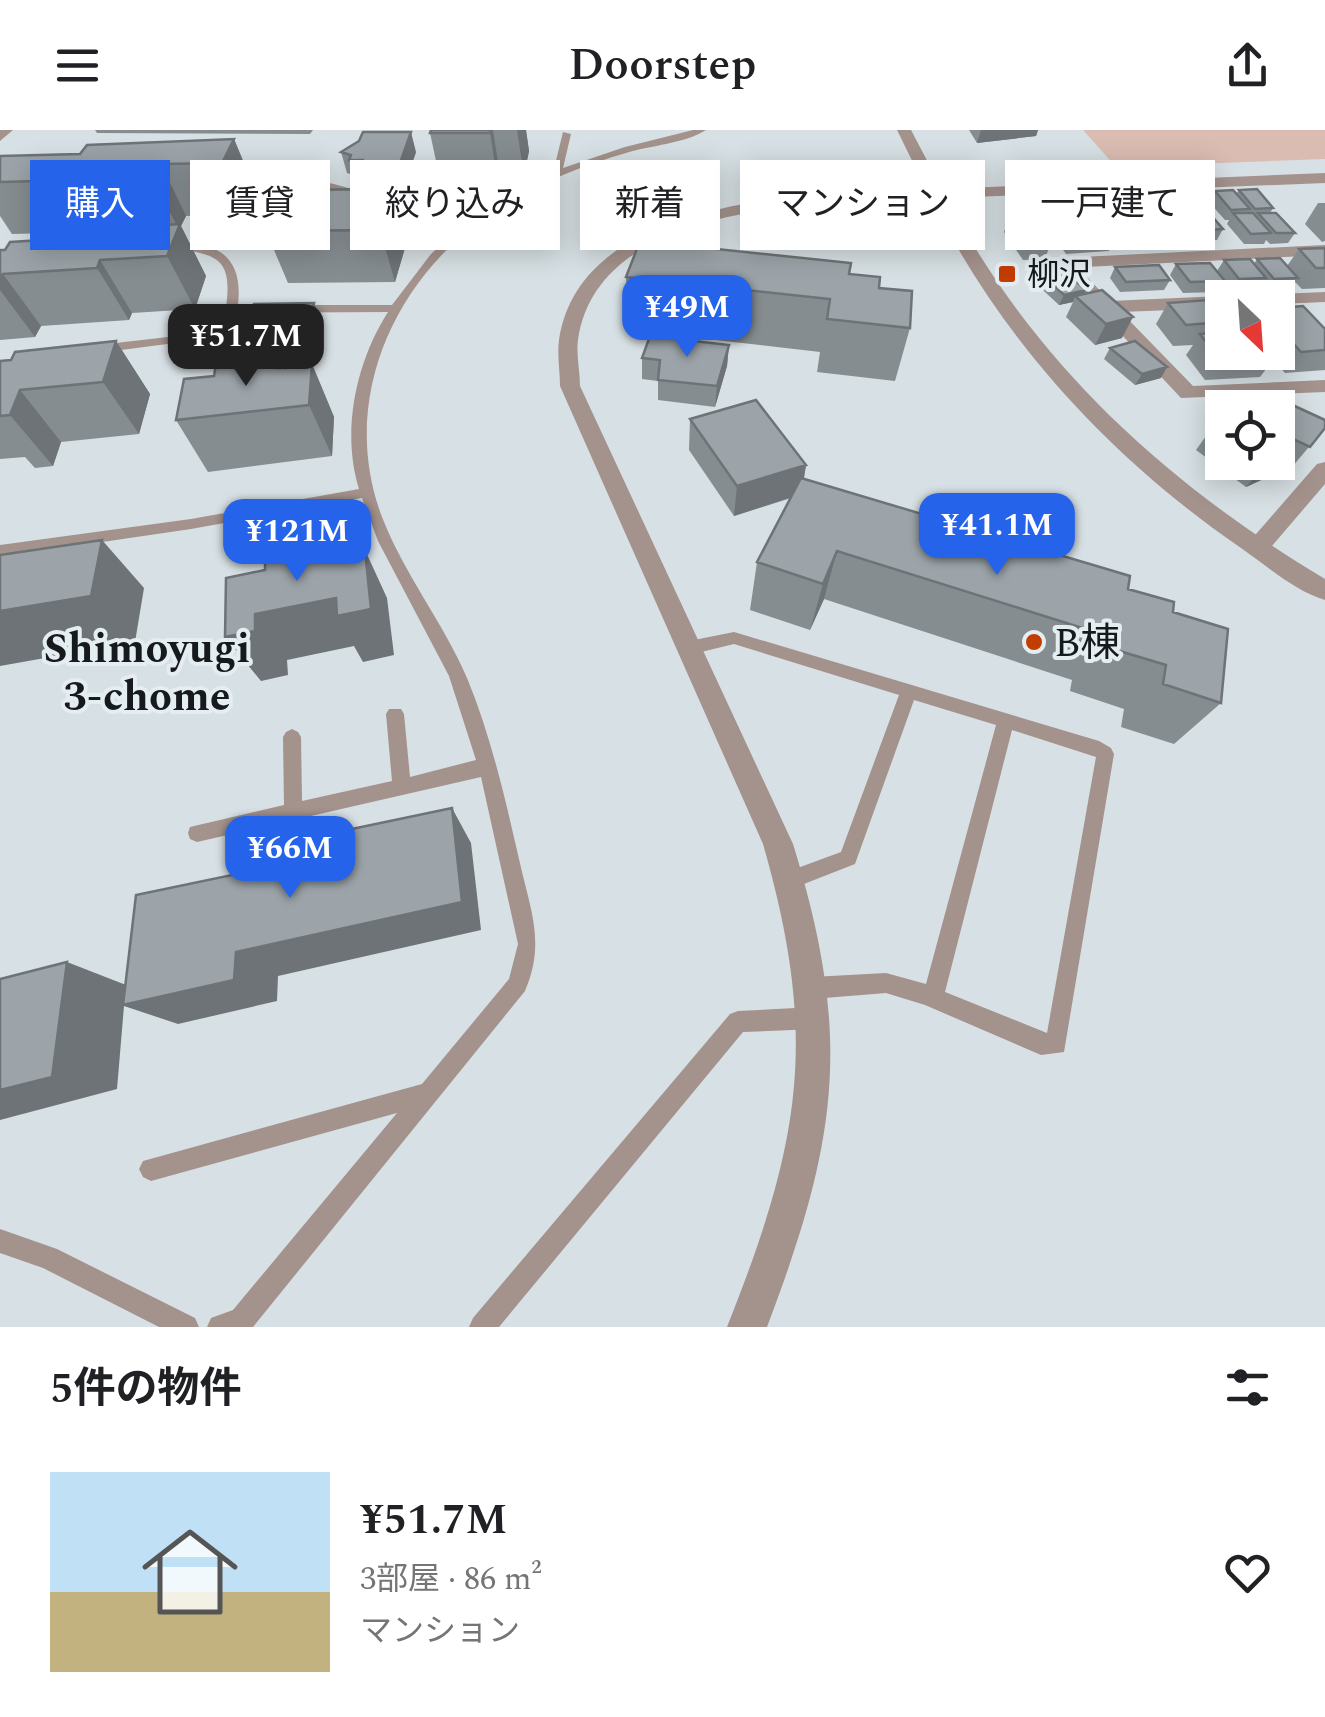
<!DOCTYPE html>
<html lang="ja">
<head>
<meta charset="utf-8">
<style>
  :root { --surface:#fff; --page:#f6f6f6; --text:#202124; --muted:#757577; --line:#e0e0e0; --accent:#2563eb }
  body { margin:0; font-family:Spectral,"Noto Sans JP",serif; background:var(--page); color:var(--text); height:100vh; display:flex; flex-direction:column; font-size:38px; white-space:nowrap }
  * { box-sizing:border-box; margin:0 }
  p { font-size:32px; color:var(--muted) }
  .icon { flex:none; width:55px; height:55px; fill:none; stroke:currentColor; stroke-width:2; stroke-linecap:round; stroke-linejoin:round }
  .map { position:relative; height:1197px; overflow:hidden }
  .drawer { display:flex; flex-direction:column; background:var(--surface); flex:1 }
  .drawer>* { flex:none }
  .banner { position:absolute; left:30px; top:30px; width:1265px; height:90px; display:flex; gap:20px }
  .needle { width:65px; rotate:155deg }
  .fabs { position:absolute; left:1205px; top:150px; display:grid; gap:20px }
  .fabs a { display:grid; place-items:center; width:90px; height:90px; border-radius:0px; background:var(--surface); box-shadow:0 5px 25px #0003; font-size:50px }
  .price { position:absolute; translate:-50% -85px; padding:0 22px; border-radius:20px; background:var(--accent); color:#fff; font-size:32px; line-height:65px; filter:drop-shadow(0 2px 5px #0008) }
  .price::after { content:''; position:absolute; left:50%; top:60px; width:30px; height:22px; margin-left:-15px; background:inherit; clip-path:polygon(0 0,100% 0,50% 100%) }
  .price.current { background:#222; color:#fff }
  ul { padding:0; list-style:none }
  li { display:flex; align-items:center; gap:30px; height:250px; padding:0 50px }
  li+li { border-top:2px solid var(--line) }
  li span { display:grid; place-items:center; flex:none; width:280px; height:200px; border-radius:0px; color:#555 }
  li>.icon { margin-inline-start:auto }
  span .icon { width:120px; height:120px; fill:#fffc; stroke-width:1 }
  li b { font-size:42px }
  h2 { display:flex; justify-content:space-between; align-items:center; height:120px; padding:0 50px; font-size:42px }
  .tag { padding:0 35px; border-radius:0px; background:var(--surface); box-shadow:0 5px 25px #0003; font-size:35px; line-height:90px }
  .tag.current { background:var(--accent); color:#fff }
  header { display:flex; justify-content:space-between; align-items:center; height:130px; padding:0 50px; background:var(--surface); font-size:45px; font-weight:600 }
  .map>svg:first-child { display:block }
  .green { fill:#dbbcb3 }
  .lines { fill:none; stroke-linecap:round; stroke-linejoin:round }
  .service { fill:#a4928c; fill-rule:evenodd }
  .minor { fill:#a4928c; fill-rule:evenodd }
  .tertiary { fill:#a4928c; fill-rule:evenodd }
  .wall { fill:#868d91 }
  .shaded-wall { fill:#6d7376 }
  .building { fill:#9ca4a9; stroke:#6d7376; stroke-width:2.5 }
  .poi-dot { fill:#c33c00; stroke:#e4edf2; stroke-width:4 }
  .labels { text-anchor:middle; stroke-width:8; stroke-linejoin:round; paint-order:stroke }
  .far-poi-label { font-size:32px; fill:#171a1c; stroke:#e4edf2; text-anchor:start }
  .poi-label { font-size:40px; fill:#171a1c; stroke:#e4edf2; text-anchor:start }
  .neighbourhood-label { font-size:42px; font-weight:bold; fill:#171a1c; stroke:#e4edf2 }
</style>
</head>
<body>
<header><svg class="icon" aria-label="menu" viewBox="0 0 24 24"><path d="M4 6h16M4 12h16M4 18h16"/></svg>Doorstep<svg class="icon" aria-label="share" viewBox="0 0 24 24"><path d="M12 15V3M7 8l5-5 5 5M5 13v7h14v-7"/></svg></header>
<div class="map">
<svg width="1325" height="1197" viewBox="0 0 1325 1197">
  <rect width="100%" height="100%" fill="#d7e0e4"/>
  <!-- green -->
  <path class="green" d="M 1083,0 L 1325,0 L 1325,29 L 1116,37 Z"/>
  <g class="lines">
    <!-- service -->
    <path class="service" d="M 693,0 L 706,0 C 683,14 652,15 626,23 C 571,39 516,62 471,98 C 384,168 342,282 382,387 C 404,444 443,492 467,548 C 491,606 505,668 519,729 C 530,779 546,812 525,861 L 253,1197 L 207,1197 L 211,1188 L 233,1180 L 397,983 L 151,1051 L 143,1047 L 139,1039 L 143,1031 L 422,954 L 509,849 L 518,814 L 481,647 L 197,712 L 190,709 L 188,703 L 190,697 L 284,675 L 283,607 L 286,602 L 292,599 L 298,602 L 301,607 L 302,671 L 392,651 L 386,584 L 389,579 L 401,579 L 404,584 L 410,647 L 476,630 L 449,546 L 378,411 L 362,368 L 191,399 L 0,427 L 0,415 L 191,389 L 359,359 C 341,301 356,232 388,182 L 234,183 L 175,213 L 98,223 L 92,219 L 98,215 L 168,207 L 226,177 C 234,122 211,125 166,117 L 166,113 C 214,109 244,124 238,175 L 392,175 L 431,124 L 459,98 L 317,58 L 225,44 L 222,43 L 222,39 C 292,34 396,73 465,93 L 498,70 L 553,43 L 563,2 L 571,4 L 563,38 L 625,17 Z
      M 734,502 L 1099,611 L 1111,618 L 1114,624 L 1064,922 L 1041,925 L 925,875 L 886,863 L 812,869 L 805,865 L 801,858 L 805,851 L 812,847 L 886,843 L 926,854 L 996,595 L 914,570 L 855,734 L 791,759 L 784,757 L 781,750 L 784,743 L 841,722 L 899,565 L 734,514 L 689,525 L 681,518 L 689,511 ZM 1012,600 L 1096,627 L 1047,903 L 945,862 Z
      M 815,877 L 823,880 L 826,888 L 823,896 L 815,899 L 743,902 L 499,1197 L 469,1197 L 473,1188 L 730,884 L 738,881 Z
      M 0,1099 L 57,1119 L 195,1188 L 199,1197 L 159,1197 L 43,1138 L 0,1123 Z"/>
    <!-- minor -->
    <path class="minor" d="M 1325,115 L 1325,125 L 1085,137 L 1081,141 L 1110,171 L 1222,166 L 1226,168 L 1222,168 L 1222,178 L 1121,182 L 1193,256 L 1325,250 L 1325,262 L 1181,268 L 1062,141 L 1080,127 Z
      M 1325,162 L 1325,172 L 1278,174 L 1278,168 L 1270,168 L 1278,164 Z
      M 1325,332 L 1325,354 L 1266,423 L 1250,423 L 1246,417 L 1250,411 L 1317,334 Z"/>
    <!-- tertiary -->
    <path class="tertiary" d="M 0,0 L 13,0 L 0,11 Z
      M 897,0 L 911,0 L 942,59 L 1325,43 L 1325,53 L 947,68 C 1033,233 1167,354 1325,449 L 1325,470 C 1295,461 1267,436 1241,418 C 1110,328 1003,212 931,69 C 828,73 598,69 578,210 C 576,224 580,241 580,256 L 793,714 C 853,908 838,1010 767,1197 L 727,1197 C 801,1011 819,909 763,714 L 560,256 C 560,241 557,225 559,210 C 581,63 817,64 926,59 Z"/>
  </g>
  <!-- wall -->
  <path class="wall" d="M 95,0 L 313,0 L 310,4 L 97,3 Z
    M 431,0 L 526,0 L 529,21 L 524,45 L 500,45 L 498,54 L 441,54 L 430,3 Z
    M 969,0 L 1038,0 L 1036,6 L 977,13 Z
    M 234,9 L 255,60 L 244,84 L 186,86 L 181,96 L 206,146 L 195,179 L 132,183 L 129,190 L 41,196 L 35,207 L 0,210 L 0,120 L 93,107 L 95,102 L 12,104 L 0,86 L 0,26 L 80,24 Z
    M 341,22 L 416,22 L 404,57 L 369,57 L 367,50 L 355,50 L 353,45 L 347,43 Z
    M 286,60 L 407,111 L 395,152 L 288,153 L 266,101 Z
    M 1239,60 L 1273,78 L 1270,83 L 1295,103 L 1288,113 L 1270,114 L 1266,110 L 1264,114 L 1244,114 L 1227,94 L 1229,90 L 1225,90 L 1209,72 L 1215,61 L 1236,64 Z
    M 1318,73 L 1325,73 L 1325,111 L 1322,112 L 1305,94 Z
    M 1059,80 L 1117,97 L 1163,107 L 1158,118 L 1120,120 L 1114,111 L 1109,121 L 1066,124 L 1050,101 Z
    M 1171,86 L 1223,99 L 1217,110 L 1178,112 L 1166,97 Z
    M 1008,92 L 1049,118 L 1045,129 L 1023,130 L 1004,102 Z
    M 1325,118 L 1325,158 L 1302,159 L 1295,152 L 1291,158 L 1267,160 L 1262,154 L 1258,159 L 1233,160 L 1217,141 L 1224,130 L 1254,134 L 1257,129 L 1287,136 L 1299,119 Z
    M 1176,134 L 1225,151 L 1218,162 L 1183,163 L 1170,145 Z
    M 1115,137 L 1170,150 L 1164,160 L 1120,162 L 1110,148 Z
    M 1036,139 L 1084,164 L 1122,208 L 1095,215 L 1066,187 L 1073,172 L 1059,175 L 1032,150 Z
    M 849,144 L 879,158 L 910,198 L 895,251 L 817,242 L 820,222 L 628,200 L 626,147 Z
    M 1222,169 L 1222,222 L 1278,222 L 1278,178 L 1325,199 L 1325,240 L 1285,243 L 1273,230 L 1260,247 L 1205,250 L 1186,225 L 1193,215 L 1173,216 L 1156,194 L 1168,173 Z
    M 314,173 L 322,194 L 308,235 L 312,234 L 334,287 L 332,326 L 208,342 L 176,290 L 214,246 L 251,230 L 255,220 L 243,199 Z
    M 116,211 L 150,264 L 139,304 L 61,312 L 53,336 L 35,338 L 25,327 L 0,329 L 0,231 Z
    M 729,215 L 727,236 L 715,277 L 658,270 L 658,251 L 642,249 L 642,228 Z
    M 1110,218 L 1161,248 L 1135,255 L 1104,229 Z
    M 1278,285 L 1325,298 L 1292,337 L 1281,332 L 1270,346 L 1246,357 L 1196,320 L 1211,299 L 1222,294 L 1222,332 L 1278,332 Z
    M 690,289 L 806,335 L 804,349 L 1128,459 L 1173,482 L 1221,573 L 1174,614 L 1121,597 L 1124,579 L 1070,561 L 1072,550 L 824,469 L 810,500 L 750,480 L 757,432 L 791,368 L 734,386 L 689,320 Z"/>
  <!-- shaded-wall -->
  <path class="shaded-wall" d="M 491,0 L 493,0 L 500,45 L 498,54 L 490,3 Z
    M 517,0 L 526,0 L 529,21 L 524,45 Z
    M 981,0 L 1038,0 L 1036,6 L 977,13 Z
    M 411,2 L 416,22 L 404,57 L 399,36 Z
    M 234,9 L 255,60 L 244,84 L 222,33 Z
    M 161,34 L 186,86 L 181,96 L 206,146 L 195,179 L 167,126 L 178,98 L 153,48 Z
    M 393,59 L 407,111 L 395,152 L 380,100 Z
    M 100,130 L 132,183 L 129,190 L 97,138 Z
    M 3,144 L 41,196 L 35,207 L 0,160 L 0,149 Z
    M 1086,160 L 1081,170 L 1075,166 L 1073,172 L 1059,175 L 1064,165 Z
    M 314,173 L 322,194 L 301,259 L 291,238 Z
    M 1133,187 L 1122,208 L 1095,215 L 1106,194 Z
    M 116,211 L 150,264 L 139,304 L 103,252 Z
    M 729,215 L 727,236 L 715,277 L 717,256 Z
    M 312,234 L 334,287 L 332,326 L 309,275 Z
    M 1167,237 L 1161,248 L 1135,255 L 1142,244 Z
    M 20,260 L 61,312 L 53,336 L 10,285 Z
    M 1287,325 L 1270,346 L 1246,357 L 1263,337 L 1272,332 L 1278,332 L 1278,330 Z
    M 806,335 L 801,364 L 734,386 L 737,356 Z
    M 330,409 L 355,458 L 332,426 Z
    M 102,410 L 144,458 L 135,512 L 0,536 L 0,481 Z
    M 365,420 L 387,468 L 394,525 L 363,532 L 354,516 L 287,530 L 288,545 L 261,551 L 225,507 L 255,484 Z
    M 837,421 L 824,469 L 810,500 L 823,454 Z
    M 452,678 L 471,713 L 481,800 L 278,846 L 277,871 L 178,894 L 124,876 L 117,959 L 0,990 L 0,960 L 67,832 L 126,855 L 236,822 Z"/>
  <!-- building -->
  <path class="building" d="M 431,0 L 491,0 L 490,3 L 430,3 Z
    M 363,2 L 411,2 L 399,36 L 363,37 L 363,30 L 349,30 L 351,25 L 341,22 L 359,11 Z
    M 234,9 L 222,33 L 161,34 L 153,48 L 0,52 L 0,26 L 80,24 L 87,15 Z
    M 393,59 L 380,100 L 266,101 L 286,60 Z
    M 1257,59 L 1273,78 L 1255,79 L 1239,60 Z
    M 1233,60 L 1250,79 L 1231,80 L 1215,61 Z
    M 1101,78 L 1119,100 L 1075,103 L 1059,80 Z
    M 1233,83 L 1253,83 L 1271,103 L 1251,104 Z
    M 1258,83 L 1276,83 L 1295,103 L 1276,103 Z
    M 1210,84 L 1223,99 L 1184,102 L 1171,86 Z
    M 1030,90 L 1049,118 L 1027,119 L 1008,92 Z
    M 180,94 L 167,126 L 100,130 L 97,138 L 3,144 L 0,149 L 0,120 L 5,120 L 10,112 L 93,107 L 97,99 Z
    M 1154,95 L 1163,107 L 1126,109 L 1117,97 Z
    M 640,111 L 851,133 L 849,144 L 880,147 L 879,158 L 912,161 L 910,198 L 827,189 L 830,169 L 626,147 Z
    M 1325,118 L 1325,138 L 1316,138 L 1299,119 Z
    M 1280,128 L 1298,148 L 1274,149 L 1257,129 Z
    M 1250,129 L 1266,148 L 1239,149 L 1224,130 Z
    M 1210,133 L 1225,151 L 1190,152 L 1176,134 Z
    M 1058,135 L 1086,160 L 1064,165 L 1036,139 Z
    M 1159,135 L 1170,150 L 1126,152 L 1115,137 Z
    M 1102,160 L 1133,187 L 1106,194 L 1075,166 Z
    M 1222,169 L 1222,192 L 1186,195 L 1168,173 Z
    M 314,173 L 291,237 L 285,238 L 280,227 L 251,230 L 263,199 L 243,199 L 254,174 Z
    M 1303,176 L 1325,199 L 1325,220 L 1301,222 L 1278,197 L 1278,178 Z
    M 1222,202 L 1222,222 L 1273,222 L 1276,225 L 1219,229 L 1200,204 Z
    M 650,206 L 729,215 L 717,256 L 658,250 L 660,230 L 642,228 Z
    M 116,211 L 103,252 L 20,260 L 10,285 L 0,286 L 0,231 L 11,230 L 15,222 Z
    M 1135,211 L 1167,237 L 1142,244 L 1110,218 Z
    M 280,227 L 279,238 L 312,234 L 309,275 L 176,290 L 184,249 L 214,246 L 216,234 Z
    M 756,270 L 806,335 L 737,356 L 690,289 Z
    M 1288,273 L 1325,290 L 1325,298 L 1310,317 L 1278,302 L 1278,285 Z
    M 1222,294 L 1222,307 L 1211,299 Z
    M 1278,318 L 1287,325 L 1278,330 Z
    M 801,348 L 1130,446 L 1128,459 L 1174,472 L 1173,482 L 1228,499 L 1221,573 L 1163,554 L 1166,535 L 1106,517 L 1108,506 L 837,421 L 823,454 L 757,432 Z
    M 330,409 L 332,426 L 365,420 L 371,479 L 337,486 L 336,468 L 255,484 L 255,501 L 225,507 L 226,448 L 265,440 L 265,422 Z
    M 102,410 L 91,466 L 0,481 L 0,425 Z
    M 452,678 L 462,772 L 236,822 L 234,850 L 123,875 L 136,765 L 261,739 L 261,718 Z
    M 67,832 L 52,947 L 0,960 L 0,849 Z"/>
  <!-- markers -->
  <g class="poi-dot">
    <rect x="997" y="134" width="20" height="20" rx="5"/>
    <circle cx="1034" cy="512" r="10"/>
  </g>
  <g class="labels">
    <!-- far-poi labels -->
    <g class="far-poi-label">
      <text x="1027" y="155">柳沢</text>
    </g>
    <!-- poi labels -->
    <g class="poi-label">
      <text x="1054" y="526">B棟</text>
    </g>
    <!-- neighbourhood labels -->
    <g class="neighbourhood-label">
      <text x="147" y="532">Shimoyugi<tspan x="147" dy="48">3-chome</tspan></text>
    </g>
  </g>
</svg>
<div class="fabs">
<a><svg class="needle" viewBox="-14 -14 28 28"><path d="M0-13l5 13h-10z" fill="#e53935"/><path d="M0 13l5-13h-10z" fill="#757577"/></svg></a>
<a><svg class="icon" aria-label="locate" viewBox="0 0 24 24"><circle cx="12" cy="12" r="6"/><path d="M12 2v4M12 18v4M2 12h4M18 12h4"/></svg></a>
</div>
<b class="price" style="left:687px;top:230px">¥49M</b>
<b class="price current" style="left:246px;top:259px">¥51.7M</b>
<b class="price" style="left:997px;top:448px">¥41.1M</b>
<b class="price" style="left:297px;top:454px">¥121M</b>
<b class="price" style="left:290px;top:771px">¥66M</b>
<div class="banner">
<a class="tag current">購入</a>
<a class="tag">賃貸</a>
<a class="tag">絞り込み</a>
<a class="tag">新着</a>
<a class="tag">マンション</a>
<a class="tag">一戸建て</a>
</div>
</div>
<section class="drawer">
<h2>5件の物件<svg class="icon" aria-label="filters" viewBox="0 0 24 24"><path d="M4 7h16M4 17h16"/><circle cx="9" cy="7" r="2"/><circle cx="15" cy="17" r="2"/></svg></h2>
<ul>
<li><span style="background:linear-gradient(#bfe0f5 60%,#c2b280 0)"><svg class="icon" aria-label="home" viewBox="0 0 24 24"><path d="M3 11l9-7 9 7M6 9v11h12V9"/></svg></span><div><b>¥51.7M</b><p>3部屋 · 86 m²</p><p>マンション</p></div><svg class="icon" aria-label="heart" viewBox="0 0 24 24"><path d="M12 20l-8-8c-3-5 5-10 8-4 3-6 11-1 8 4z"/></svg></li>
</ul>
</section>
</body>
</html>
